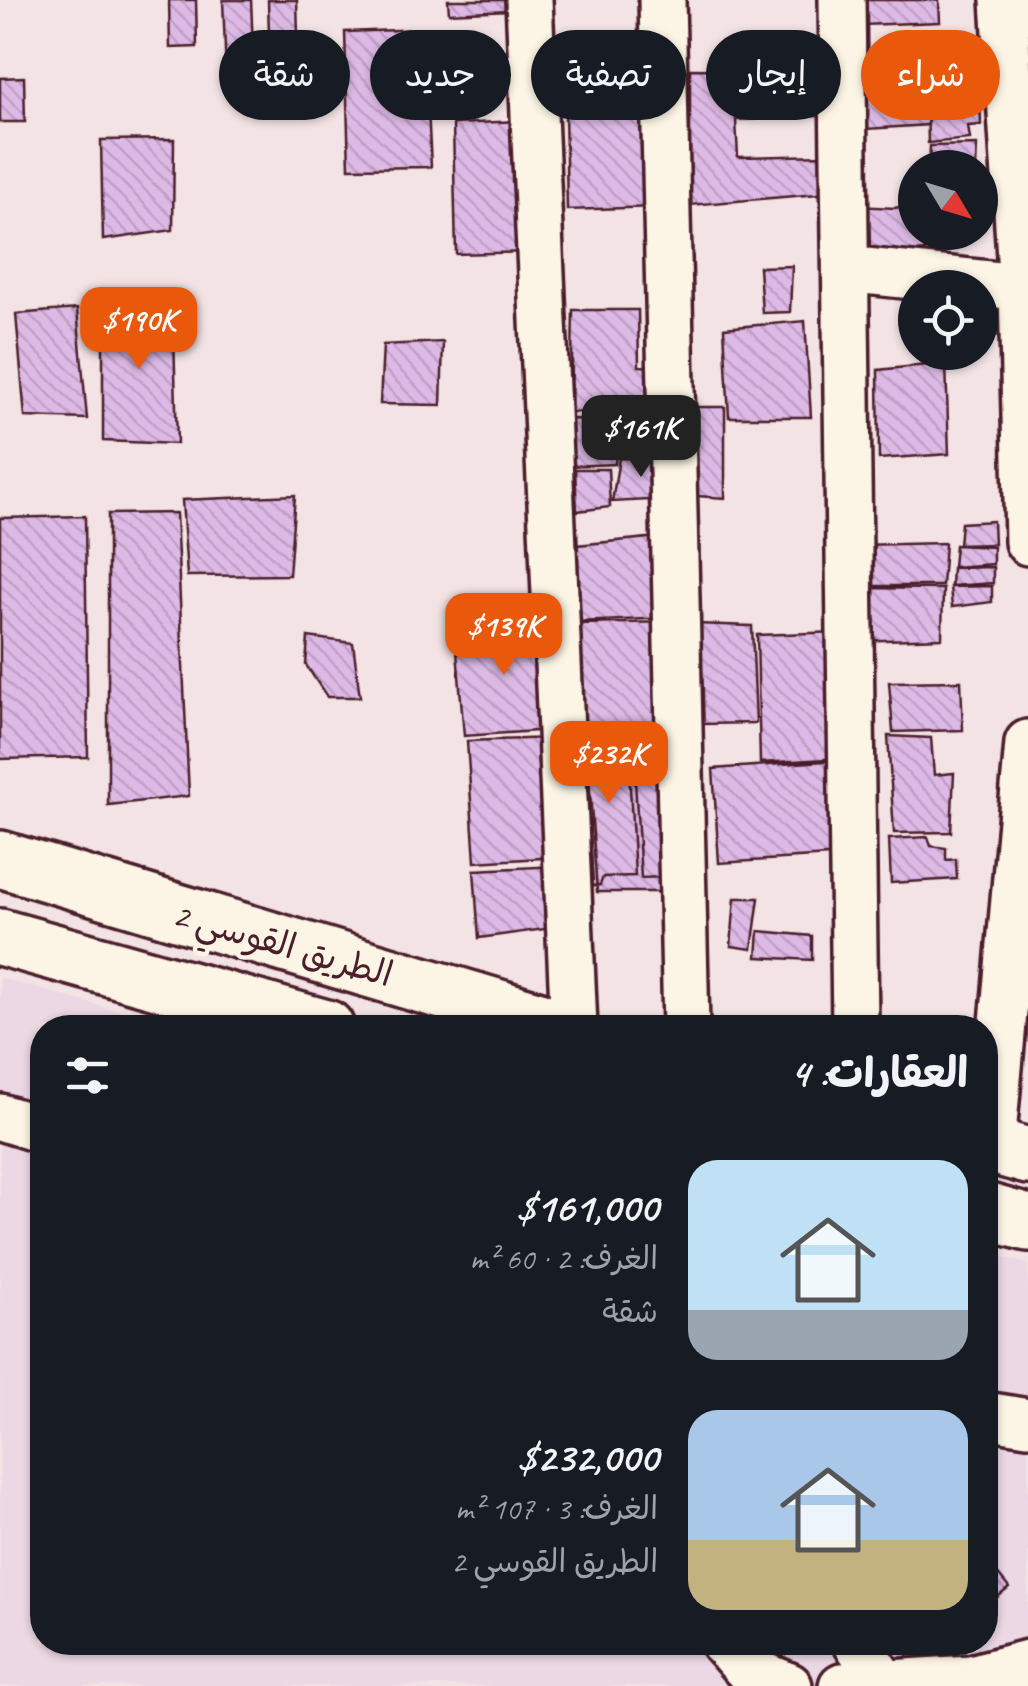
<!DOCTYPE html>
<html lang="ar">
<head>
<meta charset="utf-8">
<style>
  :root { --surface:#171b24; --page:#20242c; --text:#f1f3f6; --muted:#9ea1a6; --accent:#ea580c }
  body { margin:0; font-family:Caveat,"Playpen Sans Arabic",sans-serif; background:var(--page); color:var(--text); direction:rtl; height:100vh; display:flex; flex-direction:column; font-size:38px; white-space:nowrap }
  * { box-sizing:border-box; margin:0 }
  p { font-size:32px; color:var(--muted) }
  .icon { flex:none; width:55px; height:55px; fill:none; stroke:currentColor; stroke-width:2; stroke-linecap:round; stroke-linejoin:round }
  .map { position:relative; flex:1; overflow:hidden; direction:ltr }
  .side { position:absolute; left:30px; top:1015px; width:968px; height:640px; display:flex; flex-direction:column; background:var(--surface); border-radius:40px; box-shadow:0 2px 8px #0004; direction:rtl }
  .side>* { flex:none }
  .banner { position:absolute; left:30px; top:30px; width:970px; height:90px; direction:rtl; display:flex; gap:20px }
  .needle { width:65px; rotate:128deg }
  .controls { position:absolute; left:898px; top:150px; display:grid; gap:20px }
  .controls a { display:grid; place-items:center; width:100px; height:100px; border-radius:50%; background:var(--surface); box-shadow:0 2px 8px #0004; font-size:50px }
  .price { position:absolute; translate:-50% -85px; padding:0 22px; border-radius:20px; background:var(--accent); color:#fff; font-size:32px; line-height:65px; filter:drop-shadow(0 2px 5px #0008) }
  .price::after { content:''; position:absolute; left:50%; top:60px; width:30px; height:22px; margin-left:-15px; background:inherit; clip-path:polygon(0 0,100% 0,50% 100%) }
  .price.on { background:#222; color:#fff }
  ul { padding:0; list-style:none }
  li { display:flex; align-items:center; gap:30px; height:250px; padding:0 30px }
  li span { display:grid; place-items:center; flex:none; width:280px; height:200px; border-radius:30px; color:#555 }
  li>.icon { margin-inline-start:auto }
  span .icon { width:120px; height:120px; fill:#fffc; stroke-width:1 }
  li b { font-size:42px }
  h2 { display:flex; justify-content:space-between; align-items:center; height:120px; padding:0 30px; font-size:42px }
  .tag { padding:0 35px; border-radius:45px; background:var(--surface); box-shadow:0 2px 8px #0004; font-size:35px; line-height:90px }
  .tag.on { background:var(--accent); color:#fff }
  .map>svg:first-child { display:block }
  .built { fill:#ecd7e5 }
  .building { fill:url(#building-back-hatch); stroke:#4a1f2b; stroke-width:2.5 }
  .lines { fill:none; stroke-linecap:round; stroke-linejoin:round }
  .minor-casing { stroke:#4a1f2b; stroke-width:52 }
  .highway-casing { stroke:#4a1f2b; stroke-width:62 }
  .minor { stroke:#fcf5e5; stroke-width:45 }
  .highway { stroke:#fcf5e5; stroke-width:55 }
  .labels { text-anchor:middle; stroke-width:9; stroke-linejoin:round; paint-order:stroke }
  .street-label { font-size:35px; fill:#4a1f2b; stroke:#fcf5e5 }
</style>
</head>
<body>
<div class="map">
<svg width="1028" height="1686" viewBox="0 0 1028 1686">
  <defs>
    <pattern id="building-back-hatch" width="6" height="6" patternUnits="userSpaceOnUse" patternTransform="scale(2.5)"><rect width="6" height="6" fill="#ddbae5"/><path d="M-1 5l2 2M0 0l6 6M5-1l2 2" fill="none" stroke="#bf9fc5"/></pattern>
  </defs>
  <rect width="100%" height="100%" fill="#f3e3e5"/>
  <filter id="ink" filterUnits="userSpaceOnUse"><feTurbulence type="fractalNoise" baseFrequency=".01" numOctaves="2"/><feDisplacementMap in="SourceGraphic" scale="20" xChannelSelector="R" yChannelSelector="G"/><feConvolveMatrix kernelMatrix="1 2 1 2 8 2 1 2 1" color-interpolation-filters="sRGB"/></filter>
  <g filter="url(#ink)">
    <!-- built -->
    <path class="built" d="M 0,978 L 175,1027 L 42,1028 L 42,1642 L 985,1642 L 985,1252 L 1028,1264 L 1028,1686 L 0,1686 Z"/>
    <!-- building -->
    <path class="building" d="M 169,0 L 196,0 L 197,47 L 170,48 Z
      M 223,0 L 251,0 L 254,73 L 226,74 Z
      M 268,0 L 297,0 L 299,71 L 270,71 Z
      M 448,0 L 509,0 L 509,10 L 449,13 Z
      M 861,0 L 939,0 L 940,22 L 862,25 Z
      M 424,29 L 431,167 L 349,168 L 345,32 Z
      M 650,59 L 655,207 L 567,210 L 564,62 Z
      M 690,69 L 814,71 L 817,116 L 736,120 L 738,157 L 826,155 L 829,193 L 690,205 Z
      M 926,74 L 928,125 L 851,130 L 851,80 Z
      M 24,77 L 25,122 L 0,122 L 0,78 Z
      M 980,101 L 981,125 L 968,126 L 970,139 L 928,143 L 927,104 Z
      M 523,121 L 529,252 L 456,254 L 453,124 Z
      M 174,139 L 173,230 L 103,240 L 101,140 Z
      M 977,145 L 976,168 L 929,168 L 930,146 Z
      M 915,203 L 915,232 L 924,232 L 925,251 L 863,258 L 856,206 L 895,208 Z
      M 792,266 L 790,312 L 762,313 L 759,267 Z
      M 173,299 L 177,444 L 103,441 L 103,303 Z
      M 77,309 L 87,419 L 25,417 L 16,314 Z
      M 573,310 L 638,310 L 639,366 L 663,367 L 664,404 L 619,403 L 618,414 L 571,412 Z
      M 805,321 L 811,417 L 729,417 L 724,328 Z
      M 443,342 L 441,405 L 380,404 L 383,345 Z
      M 946,363 L 949,454 L 879,459 L 878,370 Z
      M 680,407 L 725,407 L 725,498 L 682,495 Z
      M 572,419 L 618,421 L 615,464 L 567,466 Z
      M 619,458 L 666,459 L 667,499 L 612,502 Z
      M 575,469 L 608,469 L 610,507 L 577,511 Z
      M 295,495 L 289,575 L 187,576 L 182,500 Z
      M 176,513 L 189,796 L 108,805 L 108,514 Z
      M 85,516 L 88,757 L 0,759 L 0,518 Z
      M 993,521 L 994,544 L 959,545 L 961,523 Z
      M 669,536 L 670,618 L 576,622 L 577,545 Z
      M 945,543 L 942,586 L 859,586 L 856,545 Z
      M 955,545 L 993,547 L 993,564 L 953,567 Z
      M 993,567 L 993,583 L 951,586 L 952,568 Z
      M 992,586 L 992,602 L 952,607 L 950,587 Z
      M 855,588 L 943,589 L 942,638 L 855,641 Z
      M 548,622 L 550,730 L 464,736 L 455,627 Z
      M 670,622 L 674,744 L 585,743 L 579,624 Z
      M 695,624 L 752,626 L 756,723 L 703,724 Z
      M 838,632 L 843,758 L 760,763 L 757,635 Z
      M 308,637 L 353,643 L 360,697 L 327,697 L 306,665 Z
      M 961,681 L 963,730 L 893,732 L 889,682 Z
      M 675,730 L 664,877 L 641,878 L 632,732 Z
      M 627,733 L 635,876 L 603,877 L 600,885 L 593,886 L 584,735 Z
      M 888,736 L 931,738 L 934,775 L 954,773 L 951,832 L 894,833 Z
      M 551,738 L 558,857 L 475,862 L 467,741 Z
      M 674,746 L 678,892 L 597,892 L 587,748 Z
      M 839,760 L 844,855 L 719,863 L 713,769 Z
      M 928,837 L 931,846 L 946,848 L 946,860 L 956,859 L 957,879 L 891,883 L 889,839 Z
      M 557,866 L 560,927 L 479,938 L 474,870 Z
      M 735,898 L 759,898 L 752,949 L 731,946 Z
      M 759,931 L 812,936 L 812,960 L 757,957 Z
      M 985,1558 L 1009,1588 L 985,1607 Z
      M 884,1642 L 898,1642 L 911,1660 L 898,1670 L 880,1647 Z"/>
    <g class="lines">
      <!-- minor casing -->
      <g class="minor-casing">
        <path id="minor" d="M 529,0 L 574,1028
          M 662,0 L 686,1028
          M 842,0 L 855,1028
          M 1004,0 L 1022,290 L 1028,542
          M 846,269 L 1028,288
          M 0,1117 L 42,1130
          M 992,1146 L 1028,743
          M 985,1415 L 1028,1422
          M 723,1642 L 746,1668 L 789,1686
          M 856,1642 L 884,1683
          M 842,1686 L 971,1678 L 1028,1663"/>
      </g>
      <!-- highway casing -->
      <g class="highway-casing">
        <path id="highway" d="M 0,859 L 566,1028
          M 0,937 L 326,1028
          M 985,1144 L 1028,1156
          M 985,1211 L 1028,1223"/>
      </g>
      <!-- minor -->
      <use href="#minor" class="minor"/>
      <!-- highway -->
      <use href="#highway" class="highway"/>
    </g>
  </g>
  <g class="labels">
    <!-- street labels -->
    <g class="street-label">
      <text transform="translate(283 944) rotate(16)" y="12">الطريق القوسي 2</text>
    </g>
  </g>
</svg>
<div class="controls">
<a><svg class="needle" viewBox="-14 -14 28 28"><path d="M0-13l5 13h-10z" fill="#e53935"/><path d="M0 13l5-13h-10z" fill="#9ea1a6"/></svg></a>
<a><svg class="icon" aria-label="locate" viewBox="0 0 24 24"><circle cx="12" cy="12" r="6"/><path d="M12 2v4M12 18v4M2 12h4M18 12h4"/></svg></a>
</div>
<b class="price" style="left:139px;top:372px">$190K</b>
<b class="price on" style="left:641px;top:480px">$161K</b>
<b class="price" style="left:504px;top:678px">$139K</b>
<b class="price" style="left:609px;top:806px">$232K</b>
<div class="banner">
<a class="tag on">شراء</a>
<a class="tag">إيجار</a>
<a class="tag">تصفية</a>
<a class="tag">جديد</a>
<a class="tag">شقة</a>
</div>
<section class="side">
<h2>العقارات: 4<svg class="icon" aria-label="filters" viewBox="0 0 24 24"><path d="M4 7h16M4 17h16"/><circle cx="9" cy="7" r="2"/><circle cx="15" cy="17" r="2"/></svg></h2>
<ul>
<li><span style="background:linear-gradient(#bfe0f5 75%,#9aa5b1 0)"><svg class="icon" aria-label="home" viewBox="0 0 24 24"><path d="M3 11l9-7 9 7M6 9v11h12V9"/></svg></span><div><b>$161,000</b><p>الغرف: 2 · 60 m²</p><p>شقة</p></div></li>
<li><span style="background:linear-gradient(#a9c7e8 65%,#c2b280 0)"><svg class="icon" aria-label="home" viewBox="0 0 24 24"><path d="M3 11l9-7 9 7M6 9v11h12V9"/></svg></span><div><b>$232,000</b><p>الغرف: 3 · 107 m²</p><p>الطريق القوسي 2</p></div></li>
</ul>
</section>
</div>
</body>
</html>
